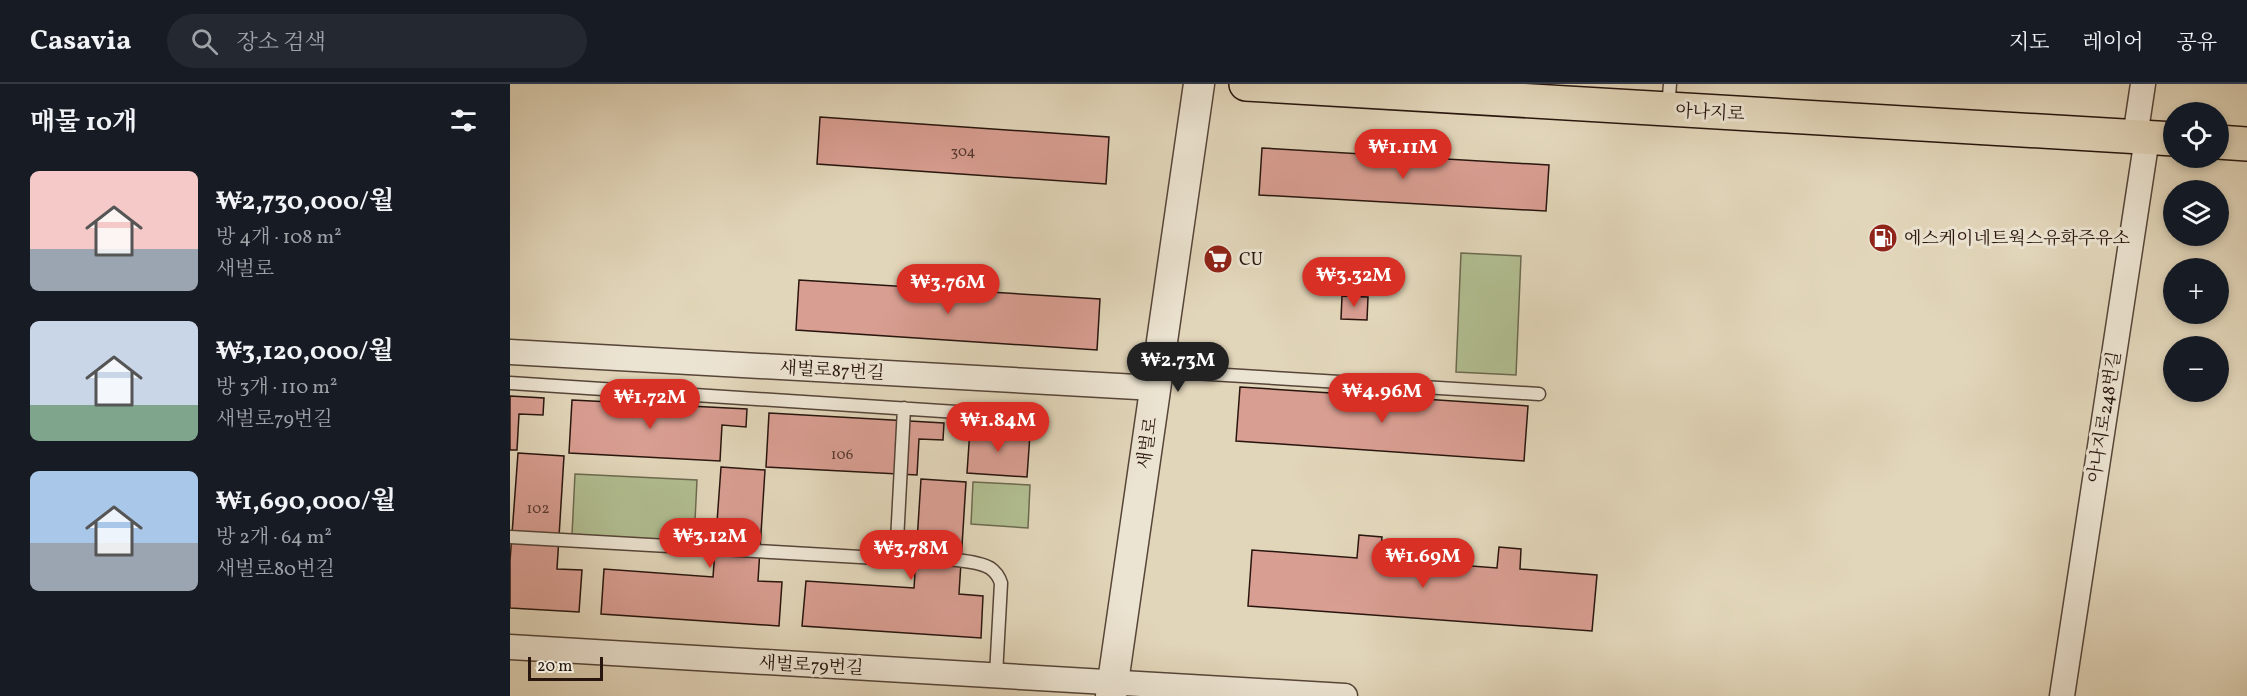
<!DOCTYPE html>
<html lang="ko">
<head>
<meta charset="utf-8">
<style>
  :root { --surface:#171b24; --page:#242831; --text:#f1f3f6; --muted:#9ea1a6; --line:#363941; --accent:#d93025 }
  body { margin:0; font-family:Vollkorn,"Noto Serif KR",serif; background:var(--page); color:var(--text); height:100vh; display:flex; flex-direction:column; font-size:22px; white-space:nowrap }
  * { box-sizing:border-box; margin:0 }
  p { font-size:20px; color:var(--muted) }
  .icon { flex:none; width:33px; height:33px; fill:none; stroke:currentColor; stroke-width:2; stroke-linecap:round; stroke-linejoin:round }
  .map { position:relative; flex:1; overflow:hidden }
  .side { display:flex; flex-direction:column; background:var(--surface); width:510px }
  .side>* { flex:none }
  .buttons { position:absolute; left:1653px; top:18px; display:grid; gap:12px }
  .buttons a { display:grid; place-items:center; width:66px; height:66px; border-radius:50%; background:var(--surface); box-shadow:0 3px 9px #0003; font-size:30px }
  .scale { position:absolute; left:18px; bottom:15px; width:75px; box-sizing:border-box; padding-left:6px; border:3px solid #28150e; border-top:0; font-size:16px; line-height:21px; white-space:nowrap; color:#28150e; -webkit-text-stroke:4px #ece4d2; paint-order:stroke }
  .price { position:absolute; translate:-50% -51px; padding:0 14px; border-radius:21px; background:var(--accent); color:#fff; font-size:20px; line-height:39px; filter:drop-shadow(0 2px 3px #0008) }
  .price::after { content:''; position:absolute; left:50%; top:36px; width:18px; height:14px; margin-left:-9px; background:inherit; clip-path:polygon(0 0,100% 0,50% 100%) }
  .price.current { background:#222; color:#fff }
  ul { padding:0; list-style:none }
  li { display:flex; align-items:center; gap:18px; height:150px; padding:0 30px }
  li span { display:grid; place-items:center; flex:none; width:168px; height:120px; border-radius:9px; color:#555 }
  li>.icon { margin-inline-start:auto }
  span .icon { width:72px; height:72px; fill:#fffc; stroke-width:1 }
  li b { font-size:26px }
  h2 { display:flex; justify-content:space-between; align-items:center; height:72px; padding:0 30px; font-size:26px }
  header { display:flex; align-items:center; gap:36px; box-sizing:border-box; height:84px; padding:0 30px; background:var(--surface); border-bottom:2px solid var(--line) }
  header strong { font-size:28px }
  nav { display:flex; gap:33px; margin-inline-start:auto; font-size:21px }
  .search { width:420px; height:54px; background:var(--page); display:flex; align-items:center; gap:15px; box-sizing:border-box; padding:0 21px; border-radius:33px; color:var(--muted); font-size:22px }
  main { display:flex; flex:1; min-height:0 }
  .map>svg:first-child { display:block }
  .green { fill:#b1be91; stroke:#6c6a50; stroke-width:1.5 }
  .building { fill:#d99e92; stroke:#28150e; stroke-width:1.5 }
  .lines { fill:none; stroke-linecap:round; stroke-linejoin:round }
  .service-casing { stroke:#564539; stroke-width:15 }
  .minor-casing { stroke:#564539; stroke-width:27 }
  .tertiary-casing { stroke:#564539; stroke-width:33 }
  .primary-casing { stroke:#28150e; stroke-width:36 }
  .service { stroke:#ece4d2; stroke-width:12 }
  .minor { stroke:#ece4d2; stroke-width:24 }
  .tertiary { stroke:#ece4d2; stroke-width:30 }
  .primary { stroke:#e2d6ba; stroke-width:33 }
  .labels { text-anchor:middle; stroke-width:6; stroke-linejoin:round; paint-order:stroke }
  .number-label { font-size:15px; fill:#54372f }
  .street-label { font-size:18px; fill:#28150e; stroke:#ece4d2 }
  .poi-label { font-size:18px; fill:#28150e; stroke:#ece4d2; text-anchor:start }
</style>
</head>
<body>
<header>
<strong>Casavia</strong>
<div class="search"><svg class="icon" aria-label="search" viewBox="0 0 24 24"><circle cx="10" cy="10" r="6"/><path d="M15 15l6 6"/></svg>장소 검색</div>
<nav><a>지도</a><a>레이어</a><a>공유</a></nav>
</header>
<main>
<section class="side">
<h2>매물 10개<svg class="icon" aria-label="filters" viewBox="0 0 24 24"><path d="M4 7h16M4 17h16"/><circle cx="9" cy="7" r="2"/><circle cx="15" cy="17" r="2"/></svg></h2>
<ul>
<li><span style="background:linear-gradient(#f6c9c9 65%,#9aa5b1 0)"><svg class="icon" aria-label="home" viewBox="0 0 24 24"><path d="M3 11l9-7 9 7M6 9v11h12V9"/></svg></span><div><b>₩2,730,000/월</b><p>방 4개 · 108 m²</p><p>새벌로</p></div></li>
<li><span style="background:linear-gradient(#c9d6e8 70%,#7fa58c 0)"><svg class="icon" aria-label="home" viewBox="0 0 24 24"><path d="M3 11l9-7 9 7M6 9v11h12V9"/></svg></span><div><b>₩3,120,000/월</b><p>방 3개 · 110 m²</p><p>새벌로79번길</p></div></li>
<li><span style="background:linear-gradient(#a9c7e8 60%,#9aa5b1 0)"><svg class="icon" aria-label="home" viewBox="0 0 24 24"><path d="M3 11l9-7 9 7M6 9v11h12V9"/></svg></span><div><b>₩1,690,000/월</b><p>방 2개 · 64 m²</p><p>새벌로80번길</p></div></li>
</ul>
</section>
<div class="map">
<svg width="1737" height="612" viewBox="0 0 1737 612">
  <rect width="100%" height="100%" fill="#e2d6ba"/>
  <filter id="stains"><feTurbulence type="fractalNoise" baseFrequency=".00333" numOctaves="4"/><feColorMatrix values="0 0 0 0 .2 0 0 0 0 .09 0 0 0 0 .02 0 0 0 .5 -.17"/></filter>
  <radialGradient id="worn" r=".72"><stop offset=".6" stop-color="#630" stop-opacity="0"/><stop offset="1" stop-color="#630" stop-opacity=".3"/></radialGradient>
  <!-- green -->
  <path class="green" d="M 951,169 L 1011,172 L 1006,291 L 946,288 Z
    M 65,390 L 187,396 L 184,457 L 62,451 Z
    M 463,398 L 520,401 L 518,444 L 461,440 Z"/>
  <!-- building -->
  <path class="building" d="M 310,33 L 599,53 L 596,100 L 307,80 Z
    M 752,64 L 1039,81 L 1036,127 L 749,111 Z
    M 289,196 L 590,215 L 587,266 L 286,246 Z
    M 832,212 L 858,213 L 857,236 L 831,235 Z
    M 730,303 L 1018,322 L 1014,377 L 726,357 Z
    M 0,312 L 34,314 L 33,331 L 9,330 L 7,366 L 0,366 Z
    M 62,316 L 237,325 L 236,343 L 212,341 L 210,377 L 59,369 Z
    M 259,329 L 434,339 L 433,356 L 409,355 L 407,391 L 256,383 Z
    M 460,345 L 520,350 L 517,393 L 457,389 Z
    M 8,369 L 54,372 L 47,485 L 72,486 L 69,528 L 0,524 L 0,477 Z
    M 211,383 L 255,386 L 248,497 L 272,498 L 269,542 L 91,530 L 94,485 L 203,493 Z
    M 411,395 L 456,398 L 449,510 L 473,512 L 471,554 L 292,542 L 296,497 L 404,504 Z
    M 849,451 L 872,453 L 870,475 L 987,484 L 989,463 L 1011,465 L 1010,485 L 1087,491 L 1082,547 L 738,522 L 742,466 L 847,474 Z"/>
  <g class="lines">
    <!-- service casing -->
    <g class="service-casing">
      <path id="service" d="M 1158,24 L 1160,0
        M 649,287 L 1029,310
        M 0,299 L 509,332
        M 0,453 L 368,474 L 384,469 L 387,457 L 394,324
        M 376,472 C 400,474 462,473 480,484 C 486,488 489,493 491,499 L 486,591"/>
    </g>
    <!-- minor casing -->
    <g class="minor-casing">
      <path id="minor" d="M 1625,53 L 1633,0
        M 0,268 L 645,304
        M 0,563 L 835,612
        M 1552,612 L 1637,54"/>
    </g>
    <!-- tertiary casing -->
    <g class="tertiary-casing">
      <path id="tertiary" d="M 601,612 L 689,0"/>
    </g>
    <!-- primary casing -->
    <g class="primary-casing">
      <path id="primary" d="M 736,0 L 1664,55
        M 1708,58 L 1737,60"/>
    </g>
    <!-- service -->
    <use href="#service" class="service"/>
    <!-- minor -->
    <use href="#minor" class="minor"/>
    <!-- tertiary -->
    <use href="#tertiary" class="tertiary"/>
    <!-- primary -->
    <use href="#primary" class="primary"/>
  </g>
  <!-- icons -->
  <defs>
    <g id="fuel-disc" transform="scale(1.5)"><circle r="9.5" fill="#8f2418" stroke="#ece4d2"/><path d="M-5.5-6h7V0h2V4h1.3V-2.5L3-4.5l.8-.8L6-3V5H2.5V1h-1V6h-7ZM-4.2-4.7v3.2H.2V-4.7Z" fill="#fff"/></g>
    <g id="supermarket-disc" transform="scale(1.5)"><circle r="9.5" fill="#8f2418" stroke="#ece4d2"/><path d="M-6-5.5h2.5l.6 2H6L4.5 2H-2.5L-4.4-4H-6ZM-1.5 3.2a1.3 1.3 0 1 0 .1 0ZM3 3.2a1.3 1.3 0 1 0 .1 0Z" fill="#fff"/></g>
  </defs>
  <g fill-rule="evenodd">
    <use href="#fuel-disc" x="1373" y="154"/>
    <use href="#supermarket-disc" x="708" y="175"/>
  </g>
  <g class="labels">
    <!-- number labels -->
    <g class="number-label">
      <text x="453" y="72">304</text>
      <text x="332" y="375">106</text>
      <text x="28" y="429">102</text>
    </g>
    <!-- street labels -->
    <g class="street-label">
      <text transform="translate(1200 28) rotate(3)" y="6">아나지로</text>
      <text transform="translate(322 286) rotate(3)" y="6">새벌로87번길</text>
      <text transform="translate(1594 333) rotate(-81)" y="6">아나지로248번길</text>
      <text transform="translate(637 359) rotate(-82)" y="6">새벌로</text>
      <text transform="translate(301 581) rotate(3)" y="6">새벌로79번길</text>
    </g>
    <!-- poi labels -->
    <g class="poi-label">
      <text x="1394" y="160">에스케이네트웍스유화주유소</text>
      <text x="729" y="181">CU</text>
    </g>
  </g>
  <rect width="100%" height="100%" filter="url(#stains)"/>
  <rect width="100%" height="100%" fill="url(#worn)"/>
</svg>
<div class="buttons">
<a><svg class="icon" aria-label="locate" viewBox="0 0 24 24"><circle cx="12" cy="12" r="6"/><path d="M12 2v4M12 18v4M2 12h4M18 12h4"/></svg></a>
<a><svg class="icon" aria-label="layers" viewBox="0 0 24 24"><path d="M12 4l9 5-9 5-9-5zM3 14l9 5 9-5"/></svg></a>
<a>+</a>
<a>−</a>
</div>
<div class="scale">20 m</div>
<b class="price" style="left:893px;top:96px">₩1.11M</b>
<b class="price" style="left:844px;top:224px">₩3.32M</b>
<b class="price" style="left:438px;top:231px">₩3.76M</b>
<b class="price current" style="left:668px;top:309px">₩2.73M</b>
<b class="price" style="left:872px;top:340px">₩4.96M</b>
<b class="price" style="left:140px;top:346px">₩1.72M</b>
<b class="price" style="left:488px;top:369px">₩1.84M</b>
<b class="price" style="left:200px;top:485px">₩3.12M</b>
<b class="price" style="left:401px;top:497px">₩3.78M</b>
<b class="price" style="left:913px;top:505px">₩1.69M</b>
</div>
</main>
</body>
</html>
